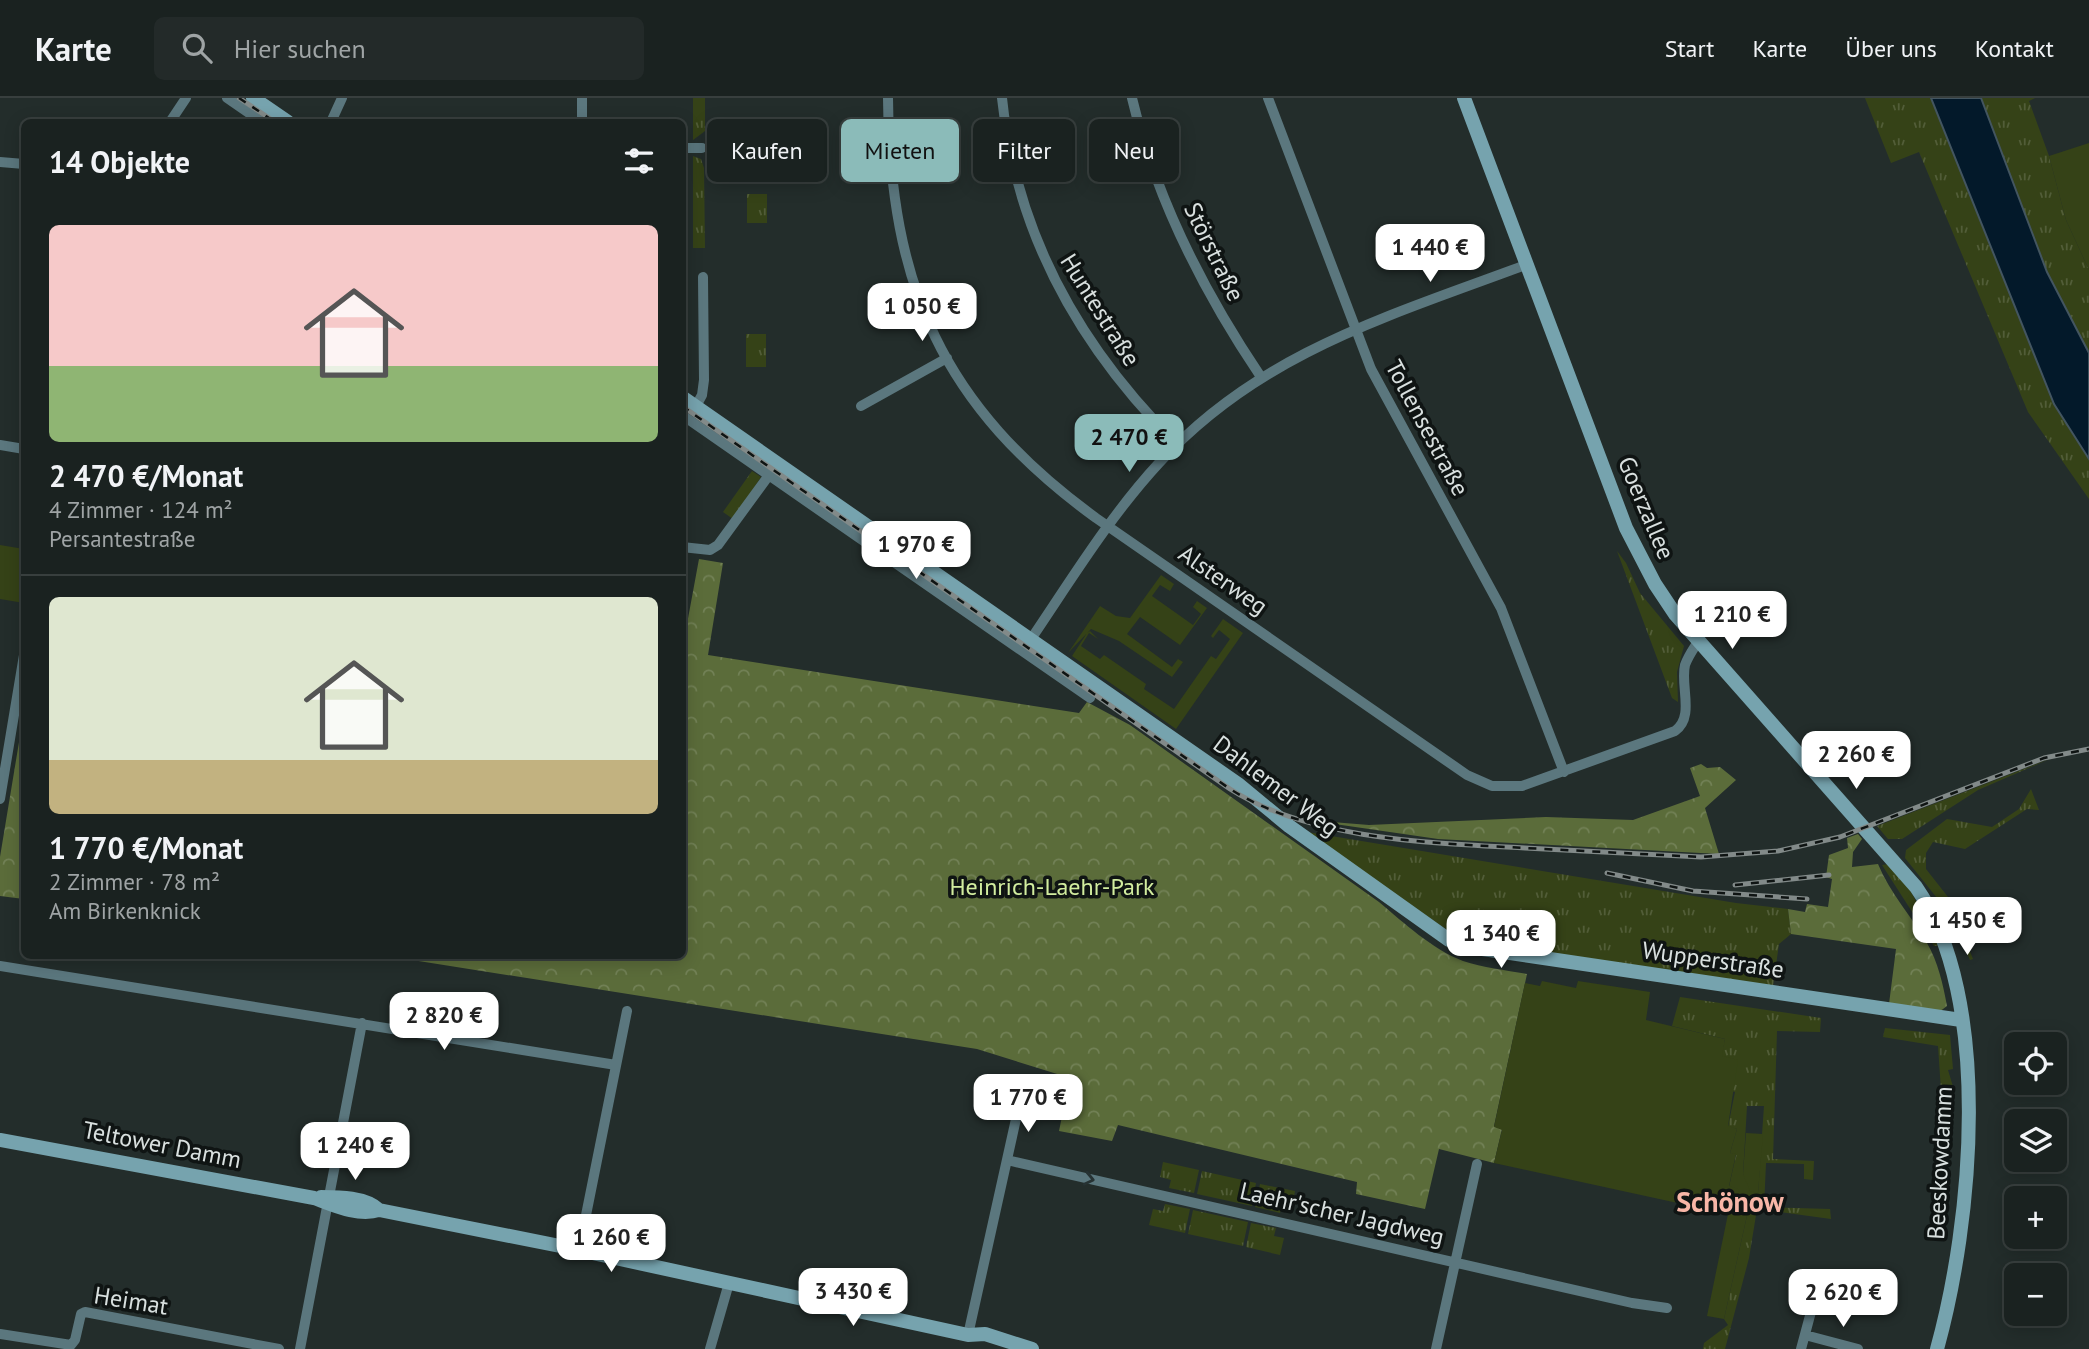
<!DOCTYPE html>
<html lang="de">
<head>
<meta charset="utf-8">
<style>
  :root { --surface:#1a2220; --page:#232a29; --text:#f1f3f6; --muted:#9fa4a5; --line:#383f3e; --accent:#8bbbb9 }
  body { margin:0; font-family:"PT Sans",sans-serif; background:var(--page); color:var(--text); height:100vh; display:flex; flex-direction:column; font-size:26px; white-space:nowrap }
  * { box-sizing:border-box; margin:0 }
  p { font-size:23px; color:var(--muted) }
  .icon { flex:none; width:38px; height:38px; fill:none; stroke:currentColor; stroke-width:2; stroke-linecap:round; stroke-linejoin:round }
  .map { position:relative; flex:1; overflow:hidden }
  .panel { position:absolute; left:21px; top:21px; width:665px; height:840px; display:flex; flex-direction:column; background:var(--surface); border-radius:10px; box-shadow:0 4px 18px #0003,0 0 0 2px var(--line) }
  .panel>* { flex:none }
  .top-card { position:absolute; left:707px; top:21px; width:665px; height:63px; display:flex; gap:14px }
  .buttons { position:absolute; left:2004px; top:934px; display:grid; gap:14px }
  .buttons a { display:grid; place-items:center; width:63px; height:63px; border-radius:10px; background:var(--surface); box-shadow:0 4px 18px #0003,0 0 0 2px var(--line); font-size:35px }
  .price { position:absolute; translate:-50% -60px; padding:0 16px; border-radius:14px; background:#fff; color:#222; font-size:23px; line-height:46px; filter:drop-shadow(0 2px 4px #0008) }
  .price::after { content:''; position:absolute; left:50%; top:42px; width:21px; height:16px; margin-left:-10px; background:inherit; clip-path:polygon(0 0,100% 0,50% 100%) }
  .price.active { background:var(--accent); color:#111 }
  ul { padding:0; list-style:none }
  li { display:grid; align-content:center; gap:14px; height:371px; padding:0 28px }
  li+li { border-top:2px solid var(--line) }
  li span { display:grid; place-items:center; height:217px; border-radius:10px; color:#555 }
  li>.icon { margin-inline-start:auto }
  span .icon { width:126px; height:126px; fill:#fffc; stroke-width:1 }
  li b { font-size:30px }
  h2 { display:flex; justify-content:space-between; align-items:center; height:84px; padding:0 28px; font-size:30px }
  .chip { padding:0 24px; border-radius:10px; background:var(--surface); box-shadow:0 4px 18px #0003,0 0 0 2px var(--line); font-size:24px; line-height:63px }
  .chip.active { background:var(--accent); color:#111 }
  header { display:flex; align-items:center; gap:42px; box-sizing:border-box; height:98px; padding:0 35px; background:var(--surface); border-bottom:2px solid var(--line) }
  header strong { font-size:33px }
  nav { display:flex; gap:38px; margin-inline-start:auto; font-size:24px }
  .search { width:490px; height:63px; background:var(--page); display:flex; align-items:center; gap:18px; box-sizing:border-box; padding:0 24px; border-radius:10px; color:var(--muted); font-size:26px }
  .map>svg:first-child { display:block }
  .grass { fill:url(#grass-tufts); fill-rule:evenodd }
  .forest { fill:url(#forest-crowns) }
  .garden { fill:#354217 }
  .water { fill:#03192a; stroke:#435560; stroke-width:2 }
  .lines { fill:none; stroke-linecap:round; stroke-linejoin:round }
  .minor { stroke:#5b777e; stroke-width:10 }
  .secondary { stroke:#76a3ae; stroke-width:14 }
  .rail-casing { stroke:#828a89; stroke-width:5 }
  .rail { stroke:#0f1413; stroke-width:2.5; stroke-dasharray:8; stroke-linecap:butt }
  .oneway { stroke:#263233 }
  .labels { text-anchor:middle; stroke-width:7; stroke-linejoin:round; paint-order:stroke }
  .street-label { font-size:24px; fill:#d9e0df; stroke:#0f1413 }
  .park-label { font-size:24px; fill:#d2ed9f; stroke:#0f1413 }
  .quarter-label { font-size:28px; font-weight:bold; fill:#f8b6a7; stroke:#0f1413 }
</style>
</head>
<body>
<header>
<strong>Karte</strong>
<div class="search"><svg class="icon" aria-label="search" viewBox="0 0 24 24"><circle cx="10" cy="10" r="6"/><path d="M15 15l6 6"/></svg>Hier suchen</div>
<nav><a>Start</a><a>Karte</a><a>Über uns</a><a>Kontakt</a></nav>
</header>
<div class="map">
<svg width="2089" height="1251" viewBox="0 0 2089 1251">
  <defs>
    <pattern id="grass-tufts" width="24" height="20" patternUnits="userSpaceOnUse" patternTransform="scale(1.75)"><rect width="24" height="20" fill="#354217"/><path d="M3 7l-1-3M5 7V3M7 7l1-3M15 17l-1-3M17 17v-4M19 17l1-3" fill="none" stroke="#525d38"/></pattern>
    <pattern id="forest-crowns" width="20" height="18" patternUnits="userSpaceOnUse" patternTransform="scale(1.75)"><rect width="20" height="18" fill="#5b6c3a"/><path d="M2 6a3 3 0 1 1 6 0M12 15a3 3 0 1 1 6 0" fill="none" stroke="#728156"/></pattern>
  </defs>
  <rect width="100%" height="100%" fill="#232d2b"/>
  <!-- grass -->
  <path class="grass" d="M 693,0 L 705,0 L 705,33 L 693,42 Z
    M 1865,0 L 1931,0 L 2054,306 L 2089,361 L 2089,401 L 2028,314 L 1919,54 L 1891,65 Z
    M 1981,0 L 2035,0 L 2029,3 L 2049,58 L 2066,122 L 2089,172 L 2089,255 L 2047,174 Z
    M 693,58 L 701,61 L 704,70 L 705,150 L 693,150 Z
    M 747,96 L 767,96 L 767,125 L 747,125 Z
    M 746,236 L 766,236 L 766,269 L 746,269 Z
    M 752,373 L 761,379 L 733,421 L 723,414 Z
    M 1617,453 L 1626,465 L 1640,495 L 1684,548 L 1677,574 L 1678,604 L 1672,600 Z
    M 2052,660 L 1978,692 L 1902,741 L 1888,741 L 1877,728 Z
    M 2031,691 L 2039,712 L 2027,711 L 1965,751 L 1933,744 L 1926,755 L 1926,771 L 1948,799 L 1973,861 L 1970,862 L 1945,810 L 1905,760 L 1906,752 L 1947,721 L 1992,729 L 2019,711 Z
    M 1307,734 L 1736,805 L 1788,811 L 1791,836 L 1779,846 L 1773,888 L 1460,841 Z
    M 1889,766 L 1910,792 L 1940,848 L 1934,848 L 1882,767 Z
    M 1680,899 L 1821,920 L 1820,934 L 1777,933 L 1773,1061 L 1814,1063 L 1813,1082 L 1804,1081 L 1804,1066 L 1766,1065 L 1764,1109 L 1830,1111 L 1831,1121 L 1757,1111 L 1749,1160 L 1725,1251 L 1703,1251 L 1704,1245 L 1728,1227 L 1724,1221 L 1748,1113 L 1729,1089 L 1736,1057 L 1730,1055 L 1737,1031 L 1728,1029 L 1735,994 L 1731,993 L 1721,958 L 1725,941 L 1672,928 ZM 1747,1008 L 1764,1008 L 1758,1095 L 1743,1076 Z
    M 1885,930 L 1950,937 L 1953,971 L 1948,972 L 1954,992 L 1941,992 L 1938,948 L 1883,939 Z
    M 1163,1064 L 1199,1072 L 1194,1095 L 1169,1090 L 1171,1082 L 1160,1079 Z
    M 1202,1073 L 1256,1085 L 1252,1108 L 1197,1096 Z
    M 1260,1086 L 1295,1093 L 1292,1109 L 1282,1107 L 1280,1115 L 1255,1109 Z
    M 1165,1106 L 1190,1111 L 1185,1135 L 1149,1127 L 1153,1111 L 1163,1113 Z
    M 1193,1112 L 1248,1124 L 1243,1148 L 1188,1136 Z
    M 1251,1125 L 1276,1130 L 1274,1138 L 1284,1140 L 1280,1157 L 1246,1149 Z"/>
  <!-- forest -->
  <path class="forest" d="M 699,461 L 723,465 L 708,557 L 1079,615 L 1087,604 L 1130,627 L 1379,804 C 1404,825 1432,851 1463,863 C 1483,870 1506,872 1527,876 L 1494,1028 L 1502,1031 L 1494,1065 L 1439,1051 L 1425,1111 L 1356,1096 L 1357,1084 L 1118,1027 L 1112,1043 L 1059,1033 L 1070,980 L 977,951 L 387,858 L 682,858 L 682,553 Z
    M 24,614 L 24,801 L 0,798 L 0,759 Z
    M 1701,666 L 1707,670 L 1720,669 L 1736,682 L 1705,710 L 1719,756 L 1438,741 L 1307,722 L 1369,727 L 1546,719 L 1633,722 L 1700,698 L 1690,670 Z
    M 1858,736 L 1862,741 L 1853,754 L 1852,769 L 1878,766 C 1890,795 1912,819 1927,845 C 1938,864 1943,886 1947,908 L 1939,914 L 1889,906 L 1896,851 L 1791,836 L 1788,811 L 1805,814 L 1807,806 L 1828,809 L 1832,781 L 1826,779 L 1829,757 L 1848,750 L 1847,740 Z"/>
  <!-- garden -->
  <path class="garden" d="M 2089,45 L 2089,172 L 2066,122 L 2049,58 Z
    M 0,447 L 24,451 L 24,505 L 0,501 Z
    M 1161,477 L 1174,486 L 1170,493 L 1160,487 L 1152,498 L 1193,527 L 1201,516 L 1193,509 L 1197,503 L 1207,510 L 1180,547 L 1140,519 L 1127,536 L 1172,569 L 1178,561 L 1183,564 L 1172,579 L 1119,543 L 1091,531 L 1068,555 L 1100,508 L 1116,518 L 1130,520 Z
    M 1223,521 L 1243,535 L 1176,631 L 1072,558 L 1087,535 L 1090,533 L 1098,541 L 1089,535 L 1081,548 L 1100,561 L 1104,557 L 1146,586 L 1144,591 L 1174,611 L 1211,558 L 1216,561 L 1230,541 L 1219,532 L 1213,540 L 1211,538 Z
    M 1542,883 L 1576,890 L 1578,883 L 1650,894 L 1646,922 L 1725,941 L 1722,958 L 1738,962 L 1728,1028 L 1737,1031 L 1730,1055 L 1736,1056 L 1729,1088 L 1738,1091 L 1748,1113 L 1724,1221 L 1707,1218 L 1728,1116 L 1494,1065 L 1502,1032 L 1494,1029 L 1525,885 L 1540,888 Z
    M 1746,1035 L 1763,1036 L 1758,1095 L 1750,1093 L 1743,1076 Z"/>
  <!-- water -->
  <path class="water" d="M 1931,0 L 1981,0 L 2047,174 L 2089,255 L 2089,361 L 2054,306 Z"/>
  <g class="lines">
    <!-- minor -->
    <path class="minor" d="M 227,0 L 262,24
      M 582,0 L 582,24
      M 888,0 C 890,188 942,308 1096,420 L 1467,677 L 1492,688 L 1522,688 L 1675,633 C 1695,619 1680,588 1685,567 C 1688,558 1694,550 1699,542
      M 1002,0 C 1016,136 1081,251 1177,346
      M 1132,0 C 1156,101 1203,193 1261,279
      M 1268,0 L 1371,271 L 1501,510 L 1564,674
      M 170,24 L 186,0
      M 331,24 L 342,0
      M 682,50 L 702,50
      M 0,64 L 24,66
      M 696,308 L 702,297 L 704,282 L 703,179
      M 861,308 L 947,260
      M 682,317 L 1090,600
      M 0,347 L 24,351
      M 682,449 L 710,452 L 718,447 L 772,373
      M 1031,541 C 1071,482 1110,418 1159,365 C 1260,254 1392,217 1528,166
      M 0,701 L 24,557
      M 0,868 L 616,967
      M 1007,1062 L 1632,1205 L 1667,1210
      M 579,1152 L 627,913
      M 0,1236 L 71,1247 L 75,1242 L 81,1216 L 85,1214 L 279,1251
      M 968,1237 L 1020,1003
      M 1805,1237 L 1858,1251
      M 300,1251 L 362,925
      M 710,1251 L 729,1185
      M 1436,1251 L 1477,1066
      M 1801,1251 L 1815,1199"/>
    <!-- secondary -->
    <path class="secondary" d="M 253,0 L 288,24
      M 1464,0 L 1626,430 L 1655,486 L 1675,516 L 1916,789 C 1994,901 1972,1125 1937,1251
      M 682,299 L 1238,686 L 1289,728 L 1449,842 L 1469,849 L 1961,922
      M 0,1042 L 314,1100 C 333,1107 359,1119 379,1112 L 565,1149 L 968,1237 L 985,1236 L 1032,1251
      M 321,1099 C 339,1099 366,1099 379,1112"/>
    <!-- rail casing -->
    <g class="rail-casing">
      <path id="rail" d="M 239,0 L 275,24
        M 682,308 L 1230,691 C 1310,742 1432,745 1525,750 C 1584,753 1642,756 1701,759 L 1778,753 L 1840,739 L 2044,660 L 2089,651
        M 1607,775 L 1693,793 L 1807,801
        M 1735,787 L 1829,777"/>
    </g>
    <!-- rail -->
    <use href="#rail" class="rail"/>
  </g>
  <!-- one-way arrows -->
  <defs><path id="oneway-chevron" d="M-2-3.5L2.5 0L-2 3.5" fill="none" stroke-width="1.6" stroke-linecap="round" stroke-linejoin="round" transform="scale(1.75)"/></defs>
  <use class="oneway" href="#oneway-chevron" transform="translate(1089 1081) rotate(13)"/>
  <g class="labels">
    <!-- street labels -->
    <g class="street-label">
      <text transform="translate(1214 154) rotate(64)" y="8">Störstraße</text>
      <text transform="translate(1100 212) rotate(58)" y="8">Huntestraße</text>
      <text transform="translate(1427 330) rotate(62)" y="8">Tollensestraße</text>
      <text transform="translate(1646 410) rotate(67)" y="8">Goerzallee</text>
      <text transform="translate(1223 482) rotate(35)" y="8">Alsterweg</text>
      <text transform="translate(1276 688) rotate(37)" y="8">Dahlemer Weg</text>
      <text transform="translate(1713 862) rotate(8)" y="8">Wupperstraße</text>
      <text transform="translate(162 1047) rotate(11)" y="8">Teltower Damm</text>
      <text transform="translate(1940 1065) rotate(-87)" y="8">Beeskowdamm</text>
      <text transform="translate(1342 1116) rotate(13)" y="8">Laehr'scher Jagdweg</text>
      <text transform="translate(131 1203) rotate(9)" y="8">Heimat</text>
    </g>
    <!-- park labels -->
    <g class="park-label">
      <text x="1052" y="797">Heinrich-Laehr-Park</text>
    </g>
    <!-- quarter labels -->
    <g class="quarter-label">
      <text x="1730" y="1114">Schönow</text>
    </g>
  </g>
</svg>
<div class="buttons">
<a><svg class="icon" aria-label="locate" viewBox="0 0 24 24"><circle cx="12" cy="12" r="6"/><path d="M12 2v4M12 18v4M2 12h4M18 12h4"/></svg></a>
<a><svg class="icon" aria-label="layers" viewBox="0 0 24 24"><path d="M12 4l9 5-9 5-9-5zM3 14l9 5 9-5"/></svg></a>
<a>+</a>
<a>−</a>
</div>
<b class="price" style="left:1430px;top:186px">1 440 €</b>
<b class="price" style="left:922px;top:245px">1 050 €</b>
<b class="price active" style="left:1129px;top:376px">2 470 €</b>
<b class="price" style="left:916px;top:483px">1 970 €</b>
<b class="price" style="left:1732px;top:553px">1 210 €</b>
<b class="price" style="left:1856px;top:693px">2 260 €</b>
<b class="price" style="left:1967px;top:859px">1 450 €</b>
<b class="price" style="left:1501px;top:872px">1 340 €</b>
<b class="price" style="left:444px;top:954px">2 820 €</b>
<b class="price" style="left:1028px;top:1036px">1 770 €</b>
<b class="price" style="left:355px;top:1084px">1 240 €</b>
<b class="price" style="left:611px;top:1176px">1 260 €</b>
<b class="price" style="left:853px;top:1230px">3 430 €</b>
<b class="price" style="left:1843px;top:1231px">2 620 €</b>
<div class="top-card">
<a class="chip">Kaufen</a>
<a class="chip active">Mieten</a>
<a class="chip">Filter</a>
<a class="chip">Neu</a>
</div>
<section class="panel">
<h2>14 Objekte<svg class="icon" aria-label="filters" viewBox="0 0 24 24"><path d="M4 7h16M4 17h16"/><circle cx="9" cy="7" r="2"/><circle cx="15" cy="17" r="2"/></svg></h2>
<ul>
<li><span style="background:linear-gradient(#f6c9c9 65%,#8fb573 0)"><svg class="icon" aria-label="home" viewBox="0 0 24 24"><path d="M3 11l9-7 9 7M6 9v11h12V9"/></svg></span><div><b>2 470 €/Monat</b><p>4 Zimmer · 124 m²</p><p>Persantestraße</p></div></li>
<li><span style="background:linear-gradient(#dfe7d0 75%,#c2b280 0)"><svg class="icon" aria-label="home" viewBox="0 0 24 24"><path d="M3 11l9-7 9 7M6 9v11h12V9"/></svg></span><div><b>1 770 €/Monat</b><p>2 Zimmer · 78 m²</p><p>Am Birkenknick</p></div></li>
</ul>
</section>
</div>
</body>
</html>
